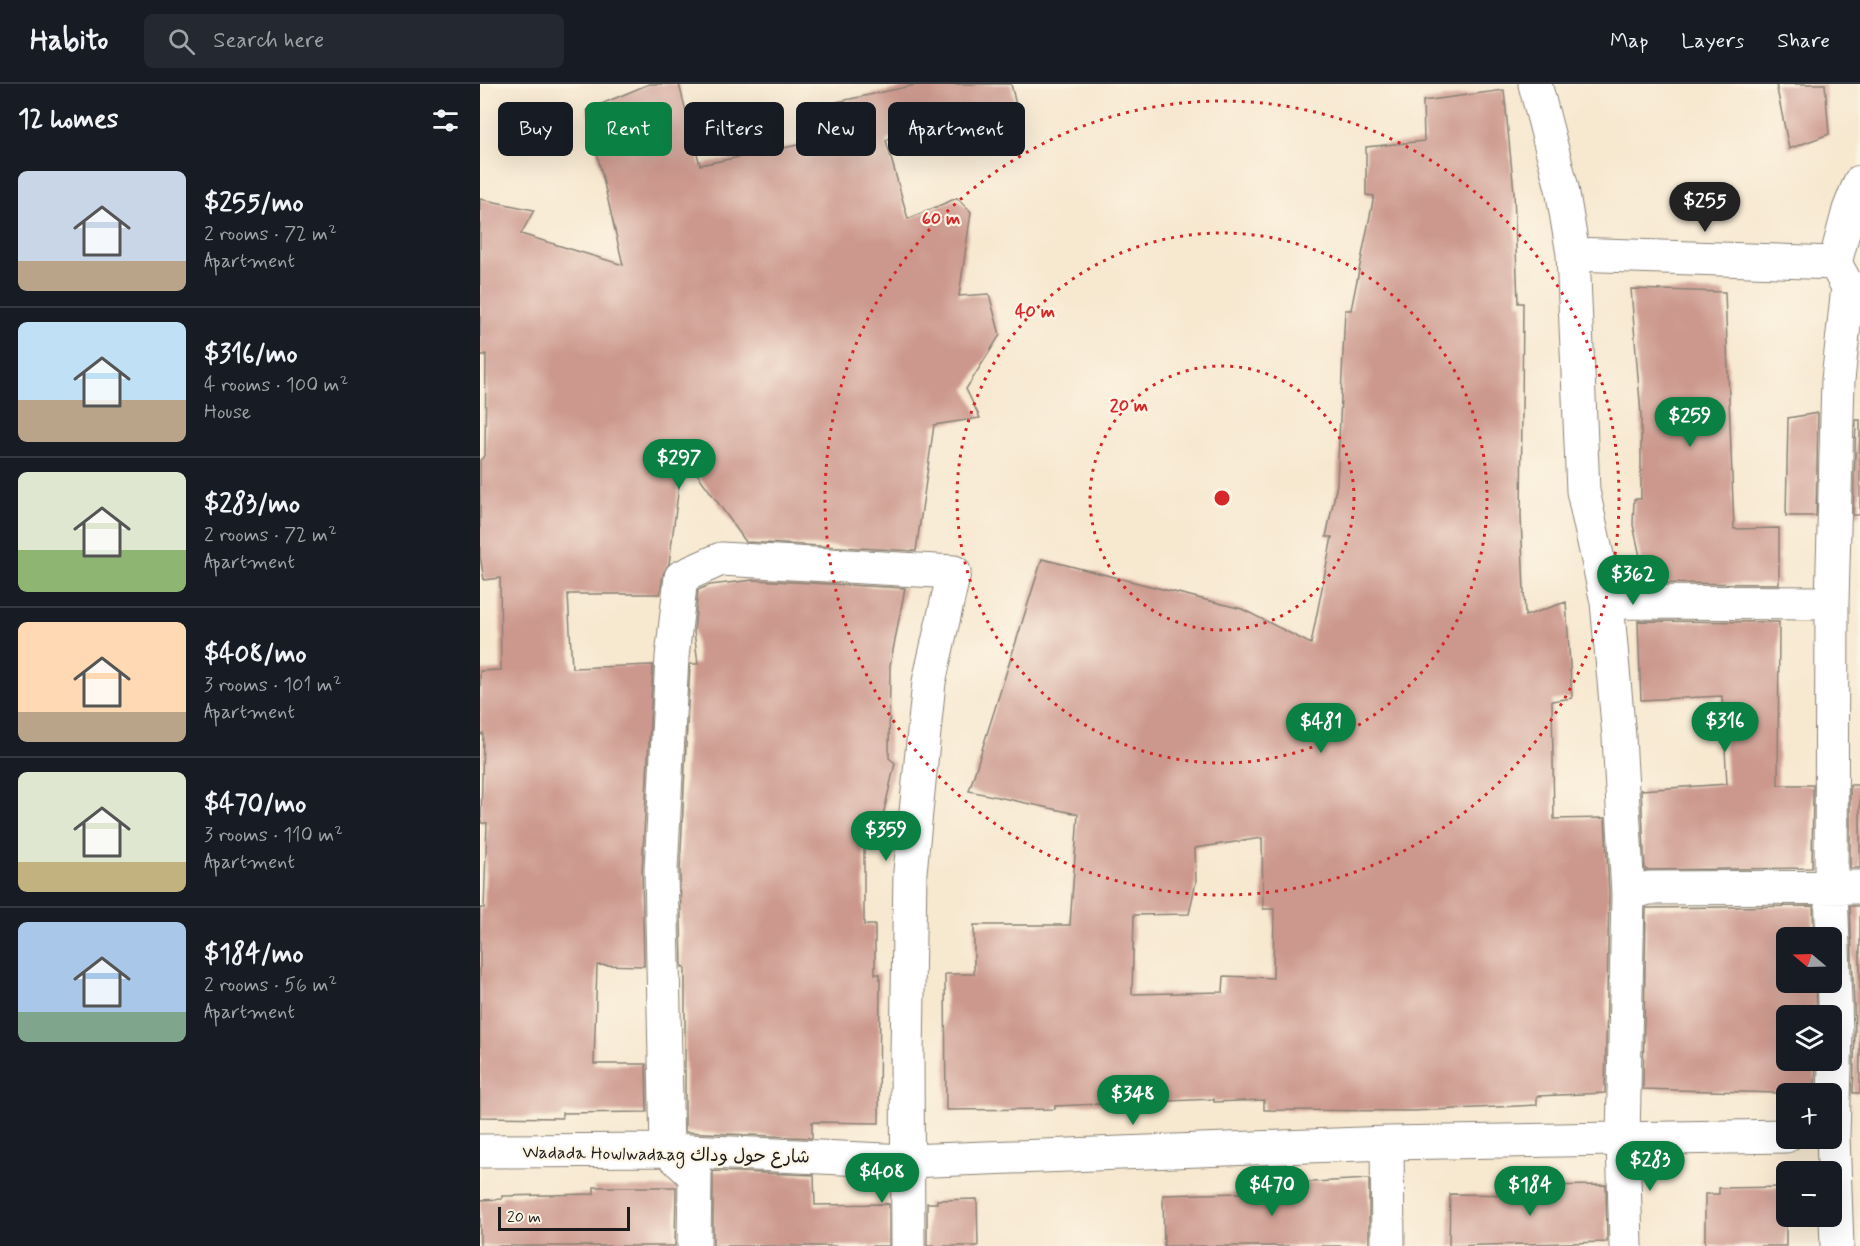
<!DOCTYPE html>
<html lang="en">
<head>
<meta charset="utf-8">
<style>
  :root { --surface:#171b24; --page:#242831; --text:#f1f3f6; --muted:#9ea1a6; --line:#363941; --accent:#0b8043 }
  body { margin:0; font-family:Mynerve,"Playpen Sans Arabic",sans-serif; background:var(--page); color:var(--text); height:100vh; display:flex; flex-direction:column; font-size:22px; white-space:nowrap }
  * { box-sizing:border-box; margin:0 }
  p { font-size:20px; color:var(--muted) }
  .icon { flex:none; width:33px; height:33px; fill:none; stroke:currentColor; stroke-width:2; stroke-linecap:round; stroke-linejoin:round }
  .map { position:relative; flex:1; overflow:hidden }
  .drawer { display:flex; flex-direction:column; background:var(--surface); width:480px }
  .drawer>* { flex:none }
  .guide { position:absolute; left:18px; top:18px; width:570px; height:54px; display:flex; gap:12px }
  .needle { width:39px; rotate:289deg }
  .buttons { position:absolute; left:1296px; top:843px; display:grid; gap:12px }
  .buttons a { display:grid; place-items:center; width:66px; height:66px; border-radius:9px; background:var(--surface); box-shadow:0 6px 24px #0002; font-size:30px }
  .scale { position:absolute; left:18px; bottom:15px; width:132px; box-sizing:border-box; padding-left:6px; border:3px solid #1c1c1c; border-top:0; font-size:16px; line-height:21px; white-space:nowrap; color:#1c1c1c; -webkit-text-stroke:4px #fcf5e5; paint-order:stroke }
  .price { position:absolute; translate:-50% -51px; padding:0 14px; border-radius:21px; background:var(--accent); color:#fff; font-size:20px; line-height:39px; filter:drop-shadow(0 2px 3px #0008) }
  .price::after { content:''; position:absolute; left:50%; top:36px; width:18px; height:14px; margin-left:-9px; background:inherit; clip-path:polygon(0 0,100% 0,50% 100%) }
  .price.current { background:#222; color:#fff }
  ul { padding:0; list-style:none }
  li { display:flex; align-items:center; gap:18px; height:150px; padding:0 18px }
  li+li { border-top:2px solid var(--line) }
  li span { display:grid; place-items:center; flex:none; width:168px; height:120px; border-radius:9px; color:#555 }
  li>.icon { margin-inline-start:auto }
  span .icon { width:72px; height:72px; fill:#fffc; stroke-width:1 }
  li b { font-size:26px }
  h2 { display:flex; justify-content:space-between; align-items:center; height:72px; padding:0 18px; font-size:26px }
  .pill { padding:0 21px; border-radius:9px; background:var(--surface); box-shadow:0 6px 24px #0002; font-size:21px; line-height:54px }
  .pill.current { background:var(--accent); color:#fff }
  header { display:flex; align-items:center; gap:36px; box-sizing:border-box; height:84px; padding:0 30px; background:var(--surface); border-bottom:2px solid var(--line) }
  header strong { font-size:28px }
  nav { display:flex; gap:33px; margin-inline-start:auto; font-size:21px }
  .search { width:420px; height:54px; background:var(--page); display:flex; align-items:center; gap:15px; box-sizing:border-box; padding:0 21px; border-radius:9px; color:var(--muted); font-size:22px }
  main { display:flex; flex:1; min-height:0 }
  .map>svg:first-child { display:block }
  .building { fill:#cc988d; fill-rule:evenodd }
  .lines { fill:none; stroke-linecap:round; stroke-linejoin:round }
  .minor-casing { stroke:#8a8276; stroke-width:35 }
  .minor { stroke:#fff; stroke-width:33 }
  .ring { fill:none; stroke:#d62828; stroke-width:3; stroke-dasharray:3 6 }
  .labels { text-anchor:middle; stroke-width:4.5; stroke-linejoin:round; paint-order:stroke }
  .street-label { font-size:18px; fill:#1c1c1c; stroke:#fcf5e5 }
  .centre { fill:#d62828; stroke:#fcf5e5; stroke-width:3 }
  .ring-label { font-size:18px; text-anchor:middle; font-weight:bold; fill:#d62828; stroke:#fcf5e5; stroke-width:4.5; stroke-linejoin:round; paint-order:stroke }
</style>
</head>
<body>
<header>
<strong>Habito</strong>
<div class="search"><svg class="icon" aria-label="search" viewBox="0 0 24 24"><circle cx="10" cy="10" r="6"/><path d="M15 15l6 6"/></svg>Search here</div>
<nav><a>Map</a><a>Layers</a><a>Share</a></nav>
</header>
<main>
<section class="drawer">
<h2>12 homes<svg class="icon" aria-label="filters" viewBox="0 0 24 24"><path d="M4 7h16M4 17h16"/><circle cx="9" cy="7" r="2"/><circle cx="15" cy="17" r="2"/></svg></h2>
<ul>
<li><span style="background:linear-gradient(#c9d6e8 75%,#b9a48a 0)"><svg class="icon" aria-label="home" viewBox="0 0 24 24"><path d="M3 11l9-7 9 7M6 9v11h12V9"/></svg></span><div><b>$255/mo</b><p>2 rooms · 72 m²</p><p>Apartment</p></div></li>
<li><span style="background:linear-gradient(#bfe0f5 65%,#b9a48a 0)"><svg class="icon" aria-label="home" viewBox="0 0 24 24"><path d="M3 11l9-7 9 7M6 9v11h12V9"/></svg></span><div><b>$316/mo</b><p>4 rooms · 100 m²</p><p>House</p></div></li>
<li><span style="background:linear-gradient(#dfe7d0 65%,#8fb573 0)"><svg class="icon" aria-label="home" viewBox="0 0 24 24"><path d="M3 11l9-7 9 7M6 9v11h12V9"/></svg></span><div><b>$283/mo</b><p>2 rooms · 72 m²</p><p>Apartment</p></div></li>
<li><span style="background:linear-gradient(#ffd9b3 75%,#b9a48a 0)"><svg class="icon" aria-label="home" viewBox="0 0 24 24"><path d="M3 11l9-7 9 7M6 9v11h12V9"/></svg></span><div><b>$408/mo</b><p>3 rooms · 101 m²</p><p>Apartment</p></div></li>
<li><span style="background:linear-gradient(#dfe7d0 75%,#c2b280 0)"><svg class="icon" aria-label="home" viewBox="0 0 24 24"><path d="M3 11l9-7 9 7M6 9v11h12V9"/></svg></span><div><b>$470/mo</b><p>3 rooms · 110 m²</p><p>Apartment</p></div></li>
<li><span style="background:linear-gradient(#a9c7e8 75%,#7fa58c 0)"><svg class="icon" aria-label="home" viewBox="0 0 24 24"><path d="M3 11l9-7 9 7M6 9v11h12V9"/></svg></span><div><b>$184/mo</b><p>2 rooms · 56 m²</p><p>Apartment</p></div></li>
</ul>
</section>
<div class="map">
<svg width="1380" height="1162" viewBox="0 0 1380 1162">
  <rect width="100%" height="100%" fill="#fcf5e5"/>
  <filter id="ink" filterUnits="userSpaceOnUse"><feTurbulence type="fractalNoise" baseFrequency=".0167" numOctaves="2"/><feDisplacementMap in="SourceGraphic" scale="12" xChannelSelector="R" yChannelSelector="G"/><feConvolveMatrix kernelMatrix="1 2 1 2 8 2 1 2 1" color-interpolation-filters="sRGB"/></filter>
  <filter id="wash" filterUnits="userSpaceOnUse"><feTurbulence type="fractalNoise" baseFrequency=".008" numOctaves="4" result="noise"/><feDisplacementMap in="SourceGraphic" scale="24" xChannelSelector="R" yChannelSelector="G"/><feGaussianBlur stdDeviation="1.35" result="paint"/><feColorMatrix in="noise" values="0 0 0 0 0 0 0 0 0 0 0 0 0 0 0 0 0 1.4 0 .05"/><feComposite in="paint" operator="in"/></filter>
  <g filter="url(#wash)">
    <rect width="100%" height="100%" fill="#f7e8d0"/>
    <g id="blocks">
      <!-- building -->
      <path class="building" d="M 169,0 L 199,0 L 220,81 L 357,53 L 356,18 L 440,0 L 531,0 L 537,25 L 519,37 L 489,44 L 439,41 L 406,56 L 428,135 L 477,114 L 491,128 L 479,212 L 509,210 L 520,251 L 486,305 L 500,334 L 454,341 L 436,467 L 266,458 L 203,370 L 189,480 L 183,490 L 180,510 L 88,510 L 92,584 L 173,581 L 162,786 L 164,882 L 117,881 L 114,980 L 166,980 L 167,1028 L 82,1029 L 82,1034 L 0,1033 L 0,824 L 4,824 L 7,739 L 1,739 L 3,649 L 0,651 L 0,587 L 21,586 L 20,494 L 4,496 L 0,472 L 0,376 L 5,372 L 6,270 L 0,272 L 0,115 L 54,126 L 41,150 L 143,181 L 107,26 Z
        M 1296,0 L 1345,0 L 1349,50 L 1309,65 Z
        M 1024,6 L 1034,108 L 1038,219 L 1043,219 L 1041,433 L 1045,532 L 1086,518 L 1092,614 L 1072,617 L 1074,735 L 1125,734 L 1129,810 L 1125,1009 L 1057,1012 L 1057,1021 L 934,1027 L 784,1026 L 784,1016 L 734,1018 L 734,1015 L 575,1022 L 575,1025 L 466,1026 L 465,890 L 494,890 L 494,841 L 590,841 L 598,730 L 489,707 L 562,475 L 762,525 L 831,560 L 852,453 L 846,453 L 857,400 L 865,226 L 871,226 L 894,112 L 886,111 L 886,63 L 944,57 L 943,17 ZM 782,754 L 783,825 L 794,825 L 793,894 L 744,892 L 743,908 L 652,910 L 654,831 L 709,830 L 716,798 L 715,764 Z
        M 1151,205 L 1245,208 L 1254,445 L 1299,444 L 1299,500 L 1166,499 L 1153,441 L 1154,415 L 1161,415 L 1161,331 Z
        M 1338,329 L 1336,432 L 1306,432 L 1308,334 Z
        M 1376,336 L 1380,336 L 1380,431 L 1373,431 Z
        M 273,496 L 425,504 L 410,582 L 409,674 L 415,679 L 399,749 L 384,758 L 384,841 L 395,841 L 395,890 L 400,890 L 399,1039 L 332,1038 L 332,1054 L 205,1048 L 205,883 L 202,883 L 200,787 L 210,580 L 218,580 L 214,547 L 218,506 L 230,501 Z
        M 1158,537 L 1299,538 L 1298,701 L 1333,701 L 1332,784 L 1165,786 L 1161,706 L 1247,700 L 1242,612 L 1161,616 Z
        M 1370,701 L 1380,701 L 1380,784 L 1370,784 Z
        M 1333,822 L 1334,854 L 1306,854 L 1306,898 L 1336,898 L 1337,932 L 1306,932 L 1306,976 L 1336,976 L 1335,1010 L 1163,1005 L 1166,824 Z
        M 1370,822 L 1380,822 L 1380,1009 L 1373,1009 L 1375,947 Z
        M 233,1087 L 334,1091 L 335,1121 L 409,1120 L 409,1162 L 233,1162 Z
        M 889,1095 L 889,1162 L 684,1162 L 683,1111 L 797,1108 L 796,1100 Z
        M 1126,1101 L 1127,1158 L 969,1162 L 970,1110 L 1050,1111 L 1050,1102 Z
        M 114,1103 L 196,1103 L 195,1162 L 0,1162 L 0,1116 L 22,1115 L 22,1112 L 114,1110 Z
        M 1306,1103 L 1306,1162 L 1225,1162 L 1225,1110 L 1239,1110 L 1239,1104 Z
        M 497,1115 L 498,1162 L 447,1162 L 447,1119 L 457,1119 L 457,1116 Z"/>
    </g>
  </g>
  <g filter="url(#ink)">
    <use href="#blocks" fill-opacity="0" stroke="#8a8276" stroke-width="1.5"/>
    <g class="lines">
      <!-- minor casing -->
      <g class="minor-casing">
        <path id="minor" d="M 1055,0 L 1082,104 L 1093,170 L 1103,407 L 1127,518 L 1139,653 L 1148,810 L 1143,1056 L 1146,1162
          M 1093,170 L 1355,179
          M 1127,518 L 1352,519
          M 1148,810 L 1169,804 L 1380,803
          M 907,1059 L 908,1162
          M 0,1067 L 187,1066 L 427,1077 L 907,1059 L 1306,1052
          M 214,1162 L 215,1092 L 187,1066 L 181,787 L 192,573 L 201,493 L 241,475 L 474,488 L 449,598 L 430,788 L 427,970 L 428,1162
          M 1357,1162 L 1353,1051 L 1356,948 L 1351,805 L 1352,519 L 1358,296 L 1368,203 L 1355,179 L 1369,126 L 1380,98"/>
      </g>
      <!-- minor -->
      <use href="#minor" class="minor"/>
    </g>
  </g>
  <!-- distance rings -->
  <g class="ring">
    <circle cx="742" cy="414" r="132"/>
    <circle cx="742" cy="414" r="265"/>
    <circle cx="742" cy="414" r="397"/>
  </g>
  <g class="labels">
    <!-- street labels -->
    <g class="street-label">
      <text transform="translate(186 1070) rotate(1)" y="6">Wadada Howlwadaag شارع حول وداك</text>
    </g>
  </g>
  <circle cx="742" cy="414" r="9" class="centre"/>
  <g class="ring-label">
    <text x="461" y="140">60 m</text>
    <text x="555" y="233">40 m</text>
    <text x="649" y="327">20 m</text>
  </g>
</svg>
<div class="buttons">
<a><svg class="needle" viewBox="-14 -14 28 28"><path d="M0-13l5 13h-10z" fill="#e53935"/><path d="M0 13l5-13h-10z" fill="#9ea1a6"/></svg></a>
<a><svg class="icon" aria-label="layers" viewBox="0 0 24 24"><path d="M12 4l9 5-9 5-9-5zM3 14l9 5 9-5"/></svg></a>
<a>+</a>
<a>−</a>
</div>
<div class="scale">20 m</div>
<b class="price current" style="left:1225px;top:149px">$255</b>
<b class="price" style="left:1210px;top:364px">$259</b>
<b class="price" style="left:199px;top:406px">$297</b>
<b class="price" style="left:1153px;top:522px">$362</b>
<b class="price" style="left:1245px;top:669px">$316</b>
<b class="price" style="left:841px;top:670px">$481</b>
<b class="price" style="left:406px;top:778px">$359</b>
<b class="price" style="left:653px;top:1042px">$348</b>
<b class="price" style="left:1170px;top:1108px">$283</b>
<b class="price" style="left:402px;top:1120px">$408</b>
<b class="price" style="left:792px;top:1133px">$470</b>
<b class="price" style="left:1050px;top:1133px">$184</b>
<div class="guide">
<a class="pill">Buy</a>
<a class="pill current">Rent</a>
<a class="pill">Filters</a>
<a class="pill">New</a>
<a class="pill">Apartment</a>
</div>
</div>
</main>
</body>
</html>
